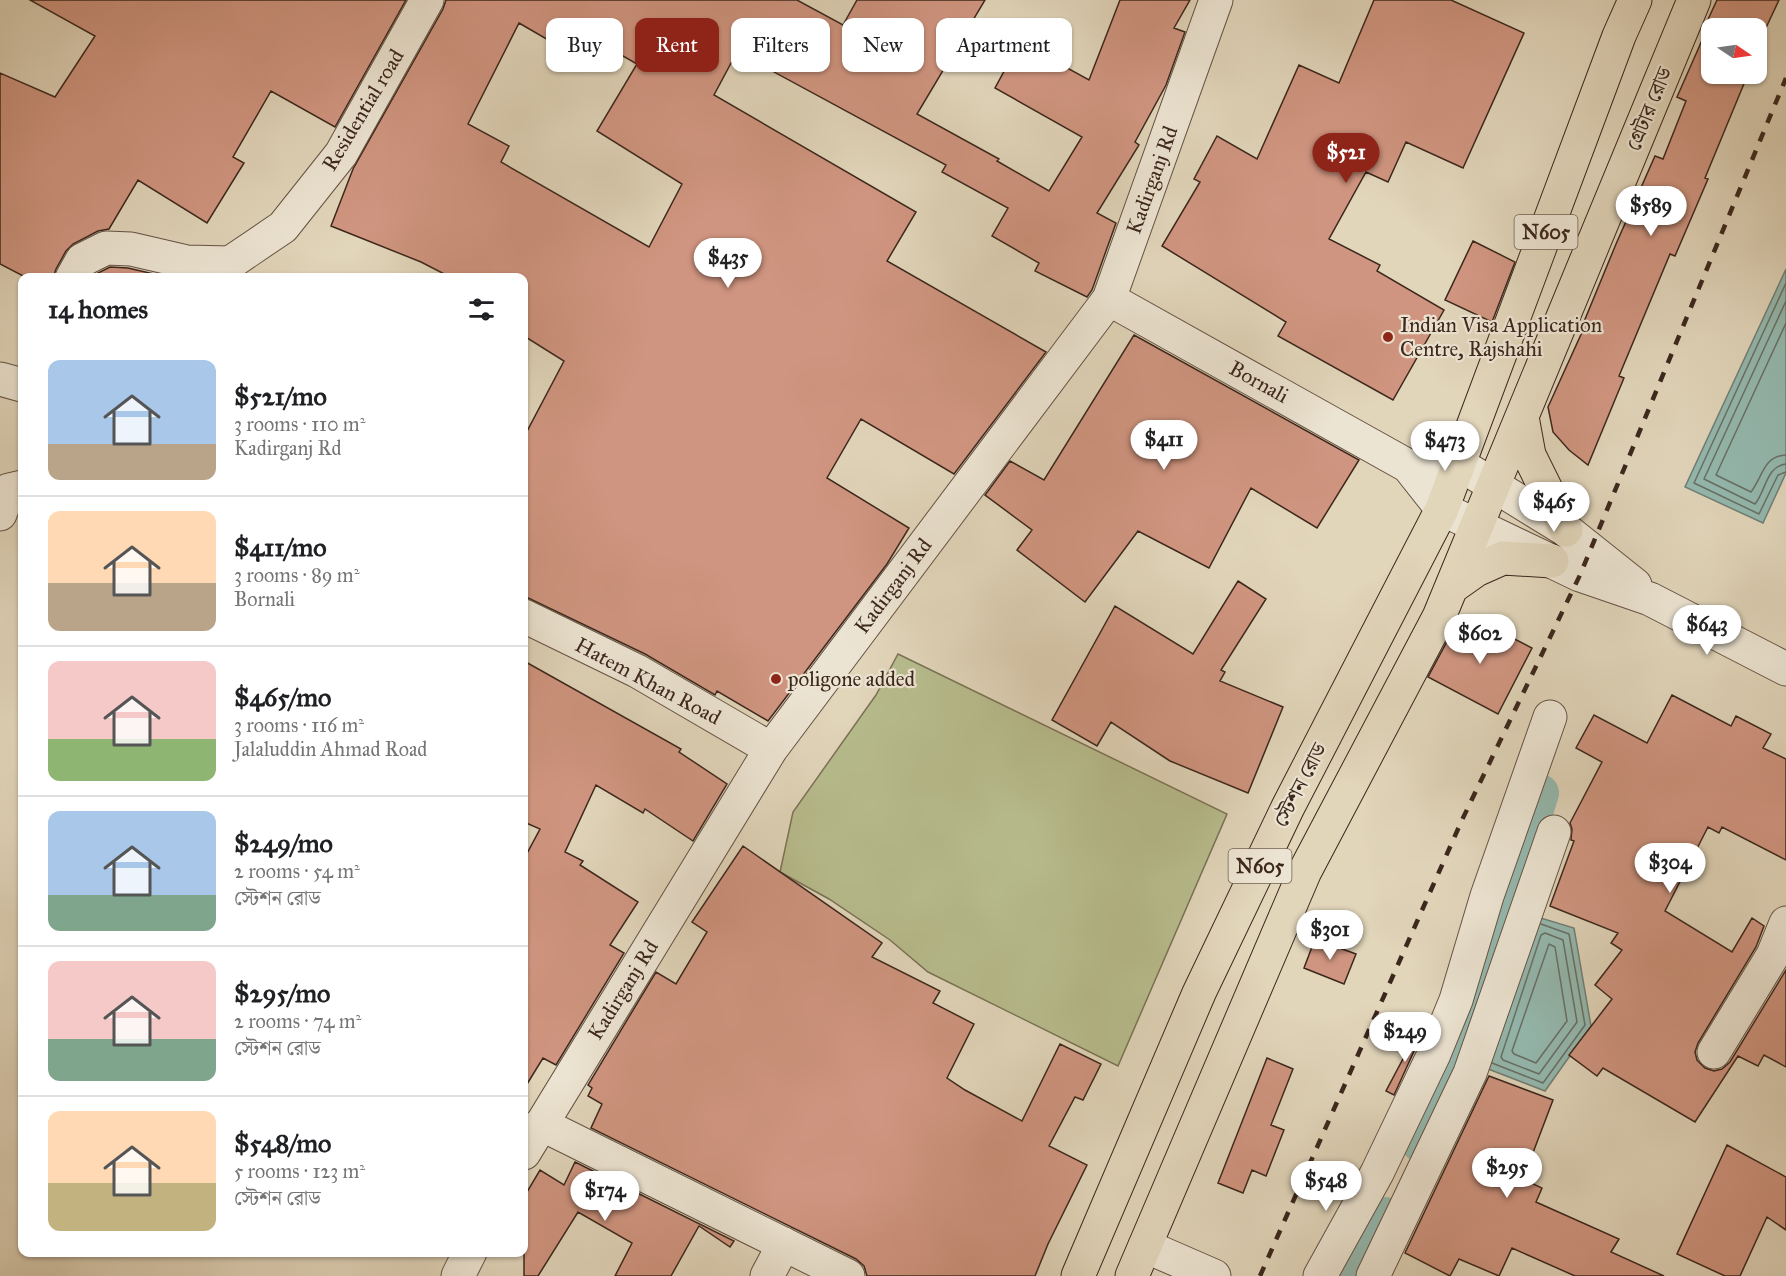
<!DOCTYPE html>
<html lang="en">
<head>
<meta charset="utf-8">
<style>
  :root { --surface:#fff; --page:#f2f2f2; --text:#202124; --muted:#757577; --line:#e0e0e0; --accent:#8f2418 }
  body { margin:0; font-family:"IM FELL Great Primer","Noto Serif Bengali",serif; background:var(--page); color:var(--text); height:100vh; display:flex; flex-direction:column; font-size:22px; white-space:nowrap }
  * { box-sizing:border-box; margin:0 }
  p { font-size:20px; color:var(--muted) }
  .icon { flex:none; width:33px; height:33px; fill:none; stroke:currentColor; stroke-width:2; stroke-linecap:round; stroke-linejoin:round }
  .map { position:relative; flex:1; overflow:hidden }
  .drawer { position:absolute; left:18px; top:273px; width:510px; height:984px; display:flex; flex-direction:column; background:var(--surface); border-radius:12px; box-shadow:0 2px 4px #0004 }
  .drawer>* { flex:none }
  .top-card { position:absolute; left:546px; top:18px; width:570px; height:54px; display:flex; gap:12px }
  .needle { width:39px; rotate:103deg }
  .fabs { position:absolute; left:1701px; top:18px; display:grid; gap:12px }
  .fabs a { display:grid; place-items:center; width:66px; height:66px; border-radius:12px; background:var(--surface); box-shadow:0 2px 4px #0004; font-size:30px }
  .price { position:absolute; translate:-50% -51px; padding:0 14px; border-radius:21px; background:#fff; color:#222; font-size:20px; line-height:39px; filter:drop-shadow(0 2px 3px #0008) }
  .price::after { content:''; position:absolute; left:50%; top:36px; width:18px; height:14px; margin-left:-9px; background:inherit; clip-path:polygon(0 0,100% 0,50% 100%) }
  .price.current { background:var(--accent); color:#fff }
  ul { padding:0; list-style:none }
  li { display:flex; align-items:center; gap:18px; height:150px; padding:0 30px }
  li+li { border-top:2px solid var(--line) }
  li span { display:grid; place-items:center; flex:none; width:168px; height:120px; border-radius:12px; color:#555 }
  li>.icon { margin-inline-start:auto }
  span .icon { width:72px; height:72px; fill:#fffc; stroke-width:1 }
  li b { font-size:26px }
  h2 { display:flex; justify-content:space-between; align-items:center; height:72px; padding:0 30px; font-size:26px }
  .tag { padding:0 21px; border-radius:12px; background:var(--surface); box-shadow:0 2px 4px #0004; font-size:21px; line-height:54px }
  .tag.current { background:var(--accent); color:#fff }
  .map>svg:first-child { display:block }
  .green { fill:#b7bc8d; stroke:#7a7255; stroke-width:1.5 }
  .water { fill:#94b9af; stroke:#717f75; stroke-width:1.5 }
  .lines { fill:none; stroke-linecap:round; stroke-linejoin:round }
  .shore { stroke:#687066; stroke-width:1.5 }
  .canal { stroke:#94b9af; stroke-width:38 }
  .building { fill:#d09580; stroke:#3c271d; stroke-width:1.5; fill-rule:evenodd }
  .minor-casing { stroke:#655244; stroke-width:35 }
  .highway-casing { stroke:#3c271d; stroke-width:35 }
  .minor { stroke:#ece4d2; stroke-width:33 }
  .highway { stroke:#e1d5ba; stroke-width:33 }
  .rail { stroke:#3c271d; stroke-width:4.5; stroke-dasharray:10 10; stroke-linecap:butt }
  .poi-dot { fill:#8f2418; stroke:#ece4d2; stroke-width:2 }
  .labels { text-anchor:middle; stroke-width:4.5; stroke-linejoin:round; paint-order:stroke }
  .shield { fill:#ece4d2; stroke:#716053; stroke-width:1.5 }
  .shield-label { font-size:20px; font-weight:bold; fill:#3c271d }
  .street-label { font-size:21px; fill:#3c271d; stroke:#ece4d2 }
  .poi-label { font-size:21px; fill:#3c271d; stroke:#ece4d2; text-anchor:start }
</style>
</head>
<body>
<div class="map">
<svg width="1786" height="1276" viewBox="0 0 1786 1276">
  <rect width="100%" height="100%" fill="#e1d5ba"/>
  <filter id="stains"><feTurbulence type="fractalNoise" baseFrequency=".00333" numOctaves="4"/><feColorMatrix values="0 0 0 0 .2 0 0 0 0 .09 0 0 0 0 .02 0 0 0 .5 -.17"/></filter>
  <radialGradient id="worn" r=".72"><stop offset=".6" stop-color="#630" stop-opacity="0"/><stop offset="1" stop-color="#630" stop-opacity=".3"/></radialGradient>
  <!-- green -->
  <path class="green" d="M 898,654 L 1227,814 L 1118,1066 L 928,972 L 890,940 L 829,899 L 780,872 L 793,812 L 876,695 Z"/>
  <!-- water -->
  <path class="water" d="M 1786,269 L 1786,473 L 1763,523 L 1685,487 Z
    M 1534,916 L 1574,928 L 1591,1026 L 1545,1091 L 1483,1067 Z"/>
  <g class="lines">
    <!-- shore -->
    <path class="shore" d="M 1786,283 L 1694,483 L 1759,514 L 1778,475 L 1786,472
      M 1786,301 L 1704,479 L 1755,504 C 1766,491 1766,466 1786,464
      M 1786,323 L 1716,475 L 1751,492 C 1763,477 1763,456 1786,455
      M 1545,933 L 1563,940 L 1577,1022 L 1539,1074 L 1503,1060 L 1501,1057 L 1541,935 Z
      M 1549,944 L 1555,947 L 1567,1021 L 1536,1063 L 1514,1054 L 1512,1051 Z
      M 1492,1063 L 1543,1083 L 1585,1025 L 1569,934 L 1541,924"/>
    <!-- canal -->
    <path class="canal" d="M 1420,1143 C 1473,1032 1504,910 1540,793
      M 1353,1276 L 1371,1246 L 1385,1216"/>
  </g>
  <!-- building -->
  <path class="building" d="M 30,0 L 406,0 L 335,127 L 271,91 L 233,157 L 244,163 L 207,223 L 138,180 L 109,229 L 98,231 L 73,244 L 66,251 L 56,269 L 53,278 L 27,278 L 0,264 L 0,73 L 55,97 L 95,36 Z
    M 446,0 L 797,0 L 843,25 L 857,0 L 985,0 L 917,114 L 999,159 L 997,161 L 1049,191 L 1082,137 L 995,88 L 1020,42 L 1089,80 L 1120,0 L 1190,0 L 1174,28 L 1185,32 L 1166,85 L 1135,142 L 1139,145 L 1097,213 L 1116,223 L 1092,290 L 1087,297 L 1035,271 L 1039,263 L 992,236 L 1008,208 L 942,172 L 946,165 L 737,52 L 714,95 L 916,212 L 887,261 L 1046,352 L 954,474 L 861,419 L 827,478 L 909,528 L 887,564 L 768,721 L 717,691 L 715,695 L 645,654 L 524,596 L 524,437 L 564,361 L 524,336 L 524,278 L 452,278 L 421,262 L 331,226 L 353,169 L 443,9 ZM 519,23 L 562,48 L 573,27 L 637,64 L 597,131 L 682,184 L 649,247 L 501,162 L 509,146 L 468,124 Z
    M 1374,0 L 1451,0 L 1524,33 L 1463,168 L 1406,142 L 1388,182 L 1366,172 L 1329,239 L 1380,265 L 1377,271 L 1444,310 L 1393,400 L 1278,336 L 1286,322 L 1162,246 L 1200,182 L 1194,179 L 1217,136 L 1257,159 L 1299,65 L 1339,83 Z
    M 1717,0 L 1779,0 L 1756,49 L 1756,28 L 1712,28 L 1712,74 L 1748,74 L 1705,178 L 1708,179 L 1675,256 L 1670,254 L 1619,376 L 1624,378 L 1588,465 L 1569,450 L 1553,432 L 1548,407 L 1583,330 L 1581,329 L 1616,244 L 1655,156 L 1663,159 L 1686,101 L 1677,97 L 1707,29 L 1704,28 Z
    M 1473,241 L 1515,262 L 1492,322 L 1445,300 Z
    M 110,267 L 128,268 L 171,278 L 94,278 L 96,274 Z
    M 1134,335 L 1359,460 L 1317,528 L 1251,488 L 1209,568 L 1138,531 L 1085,602 L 1017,550 L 1032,530 L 985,495 L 1010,461 L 1044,480 Z
    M 1238,581 L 1266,599 L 1221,670 L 1225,672 L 1220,681 L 1283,707 L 1248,793 L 1170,761 L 1111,722 L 1097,746 L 1052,720 L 1115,606 L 1193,654 Z
    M 1458,621 L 1490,635 L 1493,628 L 1532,648 L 1498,714 L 1428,677 Z
    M 524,661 L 681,749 L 679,752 L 727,784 L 693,841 L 645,809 L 643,813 L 596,785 L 565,852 L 583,861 L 580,865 L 638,902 L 610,945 L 624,953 L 556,1065 L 543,1058 L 524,1089 L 524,859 L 540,829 L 524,822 Z
    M 1672,695 L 1731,726 L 1736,716 L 1771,734 L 1763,748 L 1786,759 L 1786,860 L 1722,827 L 1719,833 L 1708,827 L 1665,911 L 1732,952 L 1752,918 L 1764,926 L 1756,947 L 1698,1043 L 1695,1052 L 1697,1060 L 1705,1068 L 1714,1071 L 1722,1069 L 1730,1062 L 1786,970 L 1786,1067 L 1764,1055 L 1758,1066 L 1738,1056 L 1695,1122 L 1603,1068 L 1597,1076 L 1569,1055 L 1612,999 L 1595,985 L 1622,950 L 1611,943 L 1618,933 L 1550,906 L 1574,841 L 1571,840 L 1572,829 L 1570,823 L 1602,762 L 1576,748 L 1594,715 L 1647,743 Z
    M 743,846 L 882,943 L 872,957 L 940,991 L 933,1003 L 974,1024 L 947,1078 L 965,1090 L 1022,1121 L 1060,1044 L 1101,1064 L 1083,1100 L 1075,1097 L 1049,1146 L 1087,1165 L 1048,1244 L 1035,1276 L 867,1276 L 864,1266 L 856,1259 L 591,1128 L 602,1104 L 588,1096 L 592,1088 L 588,1085 L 656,972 L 676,984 L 707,932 L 692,922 Z
    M 1315,939 L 1356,954 L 1344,984 L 1304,968 Z
    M 1421,1025 L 1425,1027 L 1394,1095 L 1386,1091 Z
    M 1267,1058 L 1293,1069 L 1271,1125 L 1284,1130 L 1266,1176 L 1252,1170 L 1243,1193 L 1218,1183 Z
    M 1489,1076 L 1553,1100 L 1523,1179 L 1542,1188 L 1536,1202 L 1619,1239 L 1611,1252 L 1664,1276 L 1575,1276 L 1512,1248 L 1499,1276 L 1459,1259 L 1450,1276 L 1405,1253 Z
    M 1727,1145 L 1786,1177 L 1786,1230 L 1767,1217 L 1740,1276 L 1725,1276 L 1677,1254 Z
    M 575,1162 L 734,1241 L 730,1247 L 699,1226 L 671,1276 L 615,1276 L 632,1243 L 578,1212 L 538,1276 L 524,1276 L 524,1197 L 540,1170 L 564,1185 Z"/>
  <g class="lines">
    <!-- minor casing -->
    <g class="minor-casing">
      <path id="minor" d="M 72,278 L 82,260 L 106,248 L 131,249 L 187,262 L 230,263 L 283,227 L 341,154 L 427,0
        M 1109,299 L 1408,466 L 1442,509 L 1580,575 L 1650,599 L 1786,669
        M 0,379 L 22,385
        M 1408,466 L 1459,464 L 1566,530 L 1635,585
        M 0,514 L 9,490 L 22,487
        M 524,616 L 637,671 L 771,749
        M 1714,1052 L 1773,955 L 1786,923
        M 541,1124 L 848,1276
        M 524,1153 L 771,749 L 1109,299 L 1216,0
        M 1145,1246 L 1214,1276
        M 458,1276 L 470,1252
        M 767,1276 L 784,1244
        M 1320,1276 L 1377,1173 L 1434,1054 L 1456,1000 L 1487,896 L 1550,717
        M 1373,1276 L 1470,1073 L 1554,832"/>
    </g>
    <!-- highway casing -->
    <g class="highway-casing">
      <path id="highway" d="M 1522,417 L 1529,455 L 1566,530
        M 1452,587 L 1476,570 L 1503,558 L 1552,561
        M 1078,1276 L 1199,993 L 1288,807 L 1442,509 L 1619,36 L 1635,0
        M 1132,1276 L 1305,871 L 1439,617 L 1694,0"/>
    </g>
    <!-- minor -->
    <use href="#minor" class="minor"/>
    <!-- highway -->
    <use href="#highway" class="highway"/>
    <!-- rail -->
    <path class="rail" d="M 1260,1276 L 1462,820 L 1580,575 L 1786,78"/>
  </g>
  <!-- markers -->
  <g class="poi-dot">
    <circle cx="1388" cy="337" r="6"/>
    <circle cx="776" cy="679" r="6"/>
  </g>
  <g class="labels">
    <!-- shield labels -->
    <g class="shield">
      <rect x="1514.5" y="215" width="63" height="34" rx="4.5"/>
      <rect x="1228.5" y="849" width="63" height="34" rx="4.5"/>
    </g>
    <g class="shield-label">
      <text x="1546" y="239">N605</text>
      <text x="1260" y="873">N605</text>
    </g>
    <!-- street labels -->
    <g class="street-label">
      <text transform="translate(1649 109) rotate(-68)" y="7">গ্রেটার রোড</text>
      <text transform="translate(363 110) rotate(-59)" y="7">Residential road</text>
      <text transform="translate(1152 180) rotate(-70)" y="7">Kadirganj Rd</text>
      <text transform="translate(1259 382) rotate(29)" y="7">Bornali</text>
      <text transform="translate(893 586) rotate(-53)" y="7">Kadirganj Rd</text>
      <text transform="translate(648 681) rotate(28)" y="7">Hatem Khan Road</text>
      <text transform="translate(1300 785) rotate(-63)" y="7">স্টেশন রোড</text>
      <text transform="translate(623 990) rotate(-58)" y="7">Kadirganj Rd</text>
    </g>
    <!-- poi labels -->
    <g class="poi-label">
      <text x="1400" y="332">Indian Visa Application<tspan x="1400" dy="24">Centre, Rajshahi</tspan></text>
      <text x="788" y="686">poligone added</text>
    </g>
  </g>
  <rect width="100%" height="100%" filter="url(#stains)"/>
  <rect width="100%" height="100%" fill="url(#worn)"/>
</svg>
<div class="fabs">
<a><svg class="needle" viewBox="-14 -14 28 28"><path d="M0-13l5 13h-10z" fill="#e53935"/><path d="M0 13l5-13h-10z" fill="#757577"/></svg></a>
</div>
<b class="price current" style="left:1346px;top:184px">$521</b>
<b class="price" style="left:1651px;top:237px">$589</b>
<b class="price" style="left:728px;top:289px">$435</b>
<b class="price" style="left:1164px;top:471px">$411</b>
<b class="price" style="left:1445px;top:472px">$473</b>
<b class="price" style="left:1554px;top:533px">$465</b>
<b class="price" style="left:1707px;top:656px">$643</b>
<b class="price" style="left:1480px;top:665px">$602</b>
<b class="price" style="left:1670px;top:894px">$304</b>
<b class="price" style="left:1330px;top:961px">$301</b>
<b class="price" style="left:1405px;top:1063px">$249</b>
<b class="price" style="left:1507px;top:1199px">$295</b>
<b class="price" style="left:1326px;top:1212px">$548</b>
<b class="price" style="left:605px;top:1222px">$174</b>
<div class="top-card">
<a class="tag">Buy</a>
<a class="tag current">Rent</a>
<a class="tag">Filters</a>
<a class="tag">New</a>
<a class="tag">Apartment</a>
</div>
<section class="drawer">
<h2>14 homes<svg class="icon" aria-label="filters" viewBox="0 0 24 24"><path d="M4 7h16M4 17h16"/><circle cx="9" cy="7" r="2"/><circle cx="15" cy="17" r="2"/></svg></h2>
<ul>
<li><span style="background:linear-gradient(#a9c7e8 70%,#b9a48a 0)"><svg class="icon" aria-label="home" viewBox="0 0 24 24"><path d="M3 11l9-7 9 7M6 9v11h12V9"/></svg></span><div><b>$521/mo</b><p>3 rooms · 110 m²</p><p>Kadirganj Rd</p></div></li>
<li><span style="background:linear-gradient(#ffd9b3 60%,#b9a48a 0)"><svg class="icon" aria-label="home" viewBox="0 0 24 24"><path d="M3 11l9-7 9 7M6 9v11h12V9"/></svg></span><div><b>$411/mo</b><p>3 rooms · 89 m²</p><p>Bornali</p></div></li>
<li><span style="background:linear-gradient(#f6c9c9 65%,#8fb573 0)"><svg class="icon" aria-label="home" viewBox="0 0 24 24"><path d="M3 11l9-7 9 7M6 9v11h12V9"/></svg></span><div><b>$465/mo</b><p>3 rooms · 116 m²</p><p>Jalaluddin Ahmad Road</p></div></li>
<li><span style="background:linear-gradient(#a9c7e8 70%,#7fa58c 0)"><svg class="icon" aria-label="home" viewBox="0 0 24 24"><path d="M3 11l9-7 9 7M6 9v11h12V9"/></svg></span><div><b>$249/mo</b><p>2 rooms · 54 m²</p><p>স্টেশন রোড</p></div></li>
<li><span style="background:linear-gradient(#f6c9c9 65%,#7fa58c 0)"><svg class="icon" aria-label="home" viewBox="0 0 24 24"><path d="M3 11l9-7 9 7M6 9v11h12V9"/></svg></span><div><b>$295/mo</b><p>2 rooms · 74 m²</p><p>স্টেশন রোড</p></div></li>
<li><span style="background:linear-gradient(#ffd9b3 60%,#c2b280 0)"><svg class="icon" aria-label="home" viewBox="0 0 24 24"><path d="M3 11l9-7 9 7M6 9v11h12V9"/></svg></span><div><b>$548/mo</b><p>5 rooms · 123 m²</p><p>স্টেশন রোড</p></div></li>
</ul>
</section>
</div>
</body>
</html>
